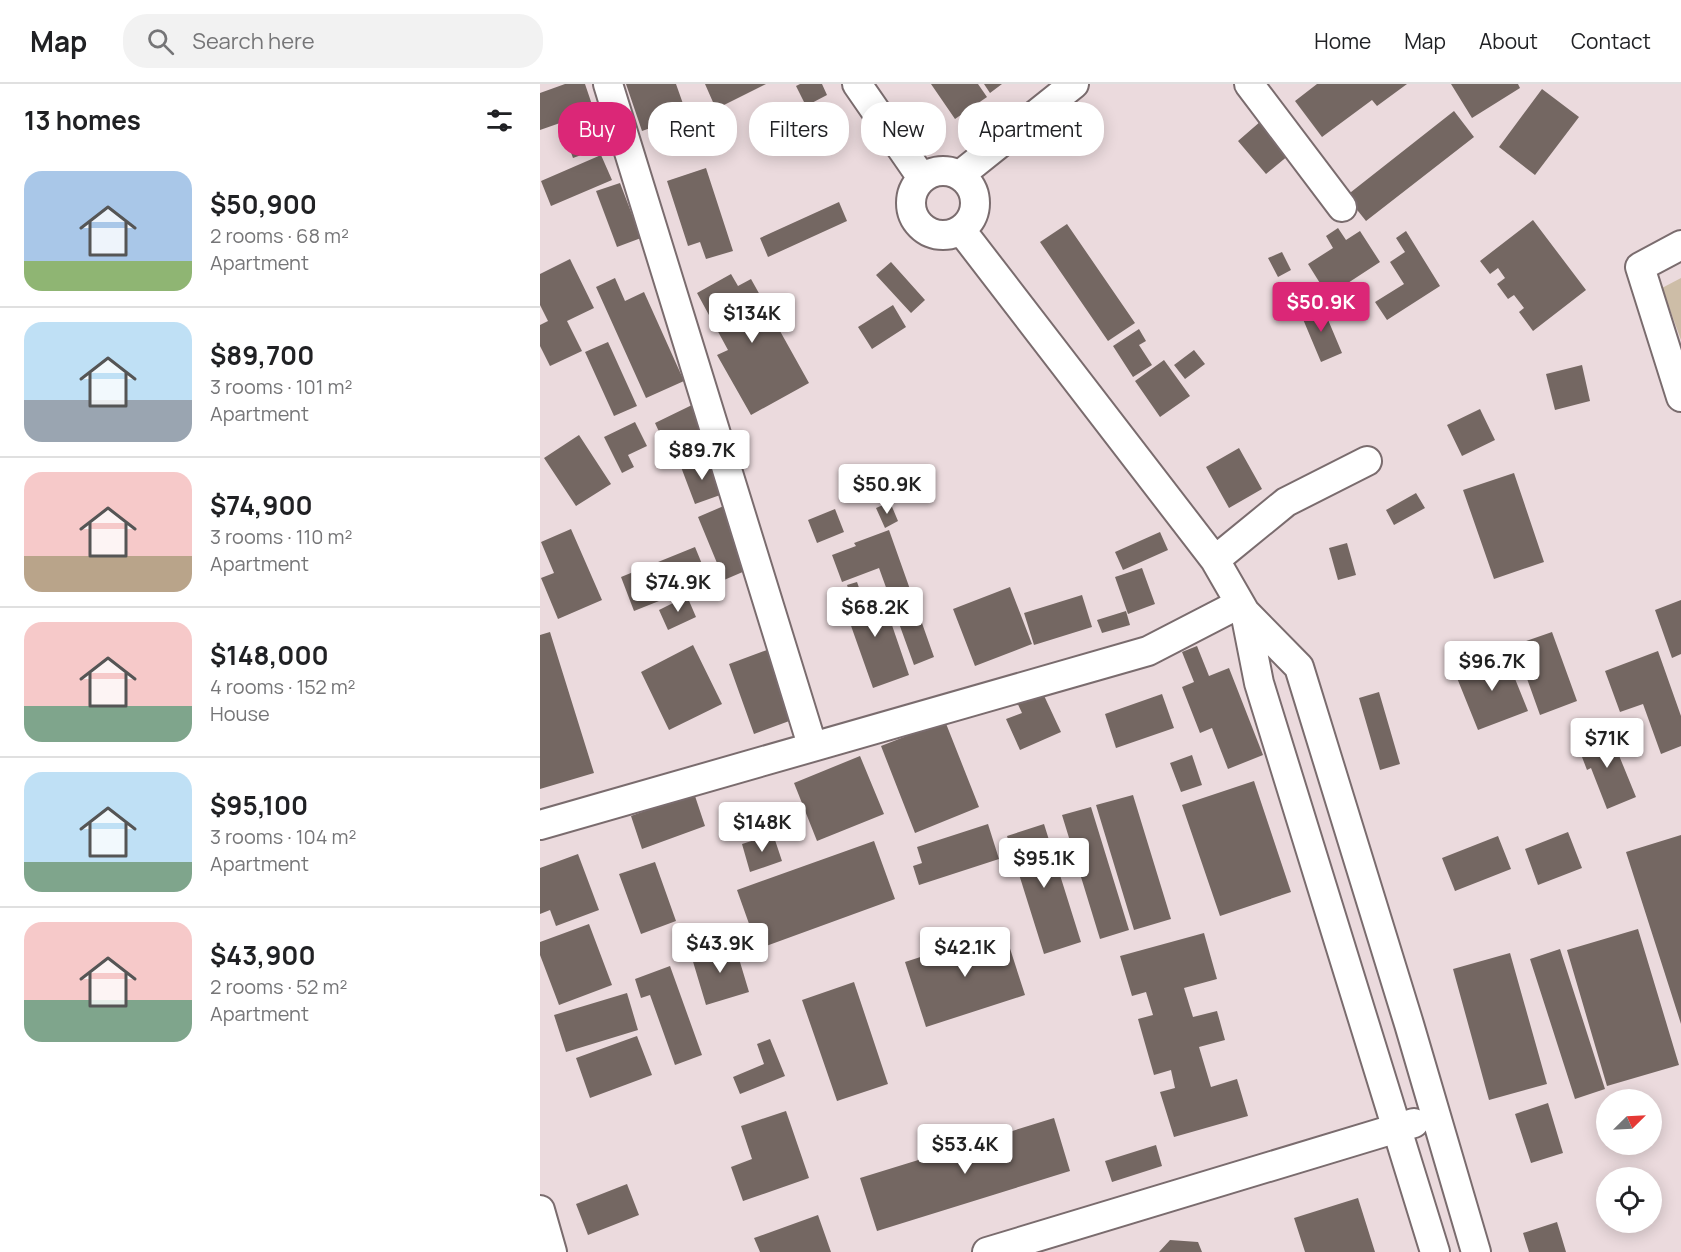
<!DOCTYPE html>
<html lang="en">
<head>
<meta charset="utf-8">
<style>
  :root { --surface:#fff; --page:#f2f2f2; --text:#202124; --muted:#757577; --line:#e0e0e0; --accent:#db2777 }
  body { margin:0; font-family:Manrope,sans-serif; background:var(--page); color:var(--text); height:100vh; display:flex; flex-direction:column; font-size:22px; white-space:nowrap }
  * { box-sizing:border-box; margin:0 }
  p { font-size:20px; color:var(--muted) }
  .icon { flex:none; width:33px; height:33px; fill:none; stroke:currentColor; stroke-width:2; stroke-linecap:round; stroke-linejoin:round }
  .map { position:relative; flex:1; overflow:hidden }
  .sheet { display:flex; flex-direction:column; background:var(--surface); width:540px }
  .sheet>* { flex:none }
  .banner { position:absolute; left:18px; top:18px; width:570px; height:54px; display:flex; gap:12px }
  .needle { width:39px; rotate:66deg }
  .tools { position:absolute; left:1056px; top:1005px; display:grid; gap:12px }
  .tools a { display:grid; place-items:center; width:66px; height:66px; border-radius:50%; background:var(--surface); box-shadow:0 3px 15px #0003; font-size:30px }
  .price { position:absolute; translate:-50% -51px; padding:0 14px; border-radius:6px; background:#fff; color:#222; font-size:20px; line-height:39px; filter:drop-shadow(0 2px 3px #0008) }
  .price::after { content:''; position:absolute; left:50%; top:36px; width:18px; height:14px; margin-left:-9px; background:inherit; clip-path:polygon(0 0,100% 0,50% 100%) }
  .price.selected { background:var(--accent); color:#fff }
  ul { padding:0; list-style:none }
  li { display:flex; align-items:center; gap:18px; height:150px; padding:0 24px }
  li+li { border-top:2px solid var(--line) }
  li span { display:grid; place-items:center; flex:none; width:168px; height:120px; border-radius:18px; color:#555 }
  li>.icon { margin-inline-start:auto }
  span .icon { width:72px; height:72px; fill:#fffc; stroke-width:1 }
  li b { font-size:26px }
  h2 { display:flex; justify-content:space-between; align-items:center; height:72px; padding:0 24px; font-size:26px }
  .chip { padding:0 21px; border-radius:24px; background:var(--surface); box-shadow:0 3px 15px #0003; font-size:21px; line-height:54px }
  .chip.selected { background:var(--accent); color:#fff }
  header { display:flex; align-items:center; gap:36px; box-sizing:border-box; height:84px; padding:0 30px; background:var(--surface); border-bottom:2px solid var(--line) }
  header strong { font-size:28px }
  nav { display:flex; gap:33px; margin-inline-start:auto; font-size:21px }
  .search { width:420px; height:54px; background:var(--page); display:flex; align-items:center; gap:15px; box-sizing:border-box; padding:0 21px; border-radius:24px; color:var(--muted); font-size:22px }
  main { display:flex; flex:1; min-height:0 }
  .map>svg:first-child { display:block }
  .green { fill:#cdbda7 }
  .building { fill:#746762 }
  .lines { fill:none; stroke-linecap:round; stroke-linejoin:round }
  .minor-casing { stroke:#7a6c6e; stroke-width:32 }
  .minor { stroke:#fff; stroke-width:28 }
</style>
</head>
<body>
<header>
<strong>Map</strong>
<div class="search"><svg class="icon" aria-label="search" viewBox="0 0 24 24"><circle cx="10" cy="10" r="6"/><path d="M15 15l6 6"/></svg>Search here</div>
<nav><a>Home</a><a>Map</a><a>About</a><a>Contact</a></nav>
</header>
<main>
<section class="sheet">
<h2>13 homes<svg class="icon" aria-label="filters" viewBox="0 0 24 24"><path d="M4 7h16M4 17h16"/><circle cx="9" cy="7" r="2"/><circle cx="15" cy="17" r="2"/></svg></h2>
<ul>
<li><span style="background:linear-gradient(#a9c7e8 75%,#8fb573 0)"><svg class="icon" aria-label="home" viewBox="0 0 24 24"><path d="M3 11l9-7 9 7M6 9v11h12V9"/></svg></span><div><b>$50,900</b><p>2 rooms · 68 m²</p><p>Apartment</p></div></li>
<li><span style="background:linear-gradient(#bfe0f5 65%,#9aa5b1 0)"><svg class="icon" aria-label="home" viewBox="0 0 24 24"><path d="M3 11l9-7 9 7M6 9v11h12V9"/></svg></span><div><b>$89,700</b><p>3 rooms · 101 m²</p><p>Apartment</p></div></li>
<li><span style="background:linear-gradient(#f6c9c9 70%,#b9a48a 0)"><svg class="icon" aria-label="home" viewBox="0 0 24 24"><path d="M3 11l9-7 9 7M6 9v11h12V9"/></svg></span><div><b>$74,900</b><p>3 rooms · 110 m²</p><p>Apartment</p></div></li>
<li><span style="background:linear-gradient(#f6c9c9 70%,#7fa58c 0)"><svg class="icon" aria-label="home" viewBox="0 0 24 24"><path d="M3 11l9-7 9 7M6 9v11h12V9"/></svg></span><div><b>$148,000</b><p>4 rooms · 152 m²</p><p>House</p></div></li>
<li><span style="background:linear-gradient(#bfe0f5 75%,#7fa58c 0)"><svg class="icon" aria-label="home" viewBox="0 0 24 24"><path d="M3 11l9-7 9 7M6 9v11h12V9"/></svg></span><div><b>$95,100</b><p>3 rooms · 104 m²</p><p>Apartment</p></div></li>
<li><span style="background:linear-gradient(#f6c9c9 65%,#7fa58c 0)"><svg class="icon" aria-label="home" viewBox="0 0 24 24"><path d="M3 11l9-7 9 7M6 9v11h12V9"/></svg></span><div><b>$43,900</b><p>2 rooms · 52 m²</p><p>Apartment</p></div></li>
</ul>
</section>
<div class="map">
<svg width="1141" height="1168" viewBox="0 0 1141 1168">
  <rect width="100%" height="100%" fill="#ebdadd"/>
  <!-- green -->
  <path class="green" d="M 1141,194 L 1141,256 L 1122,204 Z"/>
  <!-- building -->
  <path class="building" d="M 25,0 L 45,0 L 66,62 L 33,74 L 20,39 L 0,46 L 0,9 Z
    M 86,0 L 136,0 L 147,31 L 102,47 Z
    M 165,0 L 226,0 L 176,25 Z
    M 260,0 L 282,0 L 287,11 L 266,22 L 256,2 Z
    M 391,0 L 438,0 L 447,13 L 415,35 Z
    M 444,0 L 462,0 L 450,9 Z
    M 777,0 L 867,0 L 837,22 L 832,16 L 782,53 L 755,17 Z
    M 911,0 L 978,0 L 980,4 L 932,34 Z
    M 1002,5 L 1039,33 L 995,91 L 959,63 Z
    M 914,27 L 934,53 L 826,137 L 806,112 Z
    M 721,37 L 749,71 L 726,90 L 698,57 Z
    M 61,71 L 72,96 L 11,122 L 1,97 Z
    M 166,84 L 193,167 L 166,175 L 160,158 L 148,162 L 127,97 Z
    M 80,99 L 101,154 L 77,163 L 56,107 Z
    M 299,118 L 307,137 L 228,173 L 220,154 Z
    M 993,136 L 1046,206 L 993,247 L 979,228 L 984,224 L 974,211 L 968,215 L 957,200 L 965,194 L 958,184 L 950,190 L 940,177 Z
    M 527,140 L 595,239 L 568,257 L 500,158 Z
    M 798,144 L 806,156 L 820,147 L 840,178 L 788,212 L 768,180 L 793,164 L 786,152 Z
    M 866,147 L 900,202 L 847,236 L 835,218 L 864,200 L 850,178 L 865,168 L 856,154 Z
    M 742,168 L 751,186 L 738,193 L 728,174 Z
    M 30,175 L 54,224 L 27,237 L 42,267 L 10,282 L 0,262 L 0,241 L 8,237 L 0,221 L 0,190 Z
    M 351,178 L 385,216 L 371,229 L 336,191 Z
    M 191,190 L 198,202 L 211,195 L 269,299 L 211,331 L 177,271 L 188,266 L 157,209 Z
    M 75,194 L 85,217 L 104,208 L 144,297 L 106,314 L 56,203 Z
    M 781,219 L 802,269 L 781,278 L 760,228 Z
    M 353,221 L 366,243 L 332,265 L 318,243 Z
    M 599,245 L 606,257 L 599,261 L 612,281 L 593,293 L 573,262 Z
    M 68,258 L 97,322 L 74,332 L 45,268 Z
    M 654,266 L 665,280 L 645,295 L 634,281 Z
    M 624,276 L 650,312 L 620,333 L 595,297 Z
    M 1042,281 L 1050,317 L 1015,326 L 1006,290 Z
    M 152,321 L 170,360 L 133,378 L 115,339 Z
    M 940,325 L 955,356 L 922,372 L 907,341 Z
    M 95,338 L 107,362 L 88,371 L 94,383 L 82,389 L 64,353 Z
    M 39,351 L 71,400 L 36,422 L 4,374 Z
    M 699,364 L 722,405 L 689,424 L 666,383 Z
    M 169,373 L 183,410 L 155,420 L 141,383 Z
    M 974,389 L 1004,478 L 954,495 L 923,406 Z
    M 876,409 L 885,424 L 854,441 L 846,426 Z
    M 350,418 L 358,437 L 345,444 L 336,424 Z
    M 186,421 L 212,484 L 184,496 L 158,433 Z
    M 295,425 L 304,448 L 277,459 L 268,436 Z
    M 31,445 L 62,516 L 18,535 L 1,494 L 14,489 L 1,458 Z
    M 349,446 L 394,573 L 374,581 L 339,484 L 302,498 L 292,471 L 316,462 L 314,459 Z
    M 620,448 L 628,466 L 583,486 L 575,468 Z
    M 807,459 L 816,491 L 798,496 L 789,464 Z
    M 155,463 L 169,497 L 94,527 L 81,493 Z
    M 602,484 L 615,520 L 588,530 L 575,493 Z
    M 317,498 L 323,515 L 341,509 L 369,591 L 333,604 L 304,522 L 313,519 L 307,501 Z
    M 470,503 L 492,560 L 435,582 L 413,525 Z
    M 542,511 L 552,543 L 494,561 L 484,529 Z
    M 147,512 L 156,533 L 128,546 L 119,526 Z
    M 1141,516 L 1141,570 L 1132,574 L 1115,526 Z
    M 586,527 L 590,541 L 562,549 L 557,536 Z
    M 10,548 L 54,689 L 0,705 L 0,551 Z
    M 1012,548 L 1037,617 L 1000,631 L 975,561 Z
    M 153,561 L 182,620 L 129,646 L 101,588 Z
    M 657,562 L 669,592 L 689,584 L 723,671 L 688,685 L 672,644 L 660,649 L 642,603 L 654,598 L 642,568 Z
    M 227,566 L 252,636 L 214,650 L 189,580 Z
    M 1118,567 L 1141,632 L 1141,662 L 1121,670 L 1103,620 L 1080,628 L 1065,587 Z
    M 965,570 L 988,627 L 938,646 L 915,589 Z
    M 500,603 L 521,648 L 480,666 L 466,635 L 482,629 L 475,614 Z
    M 839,608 L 860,680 L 840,686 L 819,614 Z
    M 622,610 L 634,644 L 576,664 L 565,630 Z
    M 405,637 L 439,723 L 375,749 L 341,662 Z
    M 1069,647 L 1096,713 L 1067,725 L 1051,684 L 1047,686 L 1037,660 Z
    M 652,671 L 662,701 L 641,708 L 630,679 Z
    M 320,672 L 344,730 L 277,757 L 254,699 Z
    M 714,697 L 751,808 L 680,832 L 642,721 Z
    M 154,709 L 165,742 L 102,765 L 91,732 Z
    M 593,711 L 631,835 L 594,846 L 556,721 Z
    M 551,723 L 589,846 L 560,855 L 522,731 Z
    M 448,740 L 459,775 L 379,801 L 373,782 L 382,779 L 377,763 Z
    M 504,740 L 541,858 L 504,870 L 467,752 Z
    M 1028,748 L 1042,784 L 998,801 L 985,765 Z
    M 233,750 L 242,777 L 210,788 L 202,760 Z
    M 1141,751 L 1141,940 L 1086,768 Z
    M 958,752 L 971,785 L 915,807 L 902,774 Z
    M 334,757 L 355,815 L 218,865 L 197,806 Z
    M 38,770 L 59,826 L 16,842 L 10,826 L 0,830 L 0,784 Z
    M 115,778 L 136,837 L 101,850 L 79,790 Z
    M 49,840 L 72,901 L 19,921 L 0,871 L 0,858 Z
    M 1098,845 L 1139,981 L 1067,1002 L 1027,866 Z
    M 464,846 L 485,911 L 386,943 L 365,878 Z
    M 664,849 L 677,895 L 644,904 L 653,933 L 677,927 L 685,956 L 659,963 L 671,1003 L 697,995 L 708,1032 L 634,1053 L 620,1008 L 635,1004 L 631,986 L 614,991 L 598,935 L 613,931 L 606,908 L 592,912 L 580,872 Z
    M 194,858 L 209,908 L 166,921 L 151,871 Z
    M 1020,865 L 1065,1005 L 1035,1015 L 990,875 Z
    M 970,869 L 1007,1000 L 949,1016 L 913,885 Z
    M 130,882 L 162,971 L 135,981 L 110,911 L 101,914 L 95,895 Z
    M 314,898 L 348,1000 L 297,1017 L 262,916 Z
    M 87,909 L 98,946 L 26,968 L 14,931 Z
    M 97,952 L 112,991 L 50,1014 L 36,974 Z
    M 230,955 L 245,992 L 200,1010 L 193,993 L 224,980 L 217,960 Z
    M 1008,1019 L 1023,1069 L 991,1079 L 975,1030 Z
    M 246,1027 L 269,1094 L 203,1117 L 191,1083 L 212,1075 L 201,1042 Z
    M 514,1034 L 530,1087 L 337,1147 L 320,1094 Z
    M 616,1061 L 622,1082 L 572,1098 L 565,1077 Z
    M 87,1100 L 99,1131 L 48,1151 L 36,1120 Z
    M 818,1114 L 835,1168 L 765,1168 L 754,1134 Z
    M 278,1131 L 291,1168 L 220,1168 L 214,1154 Z
    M 1017,1138 L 1026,1168 L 989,1168 L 983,1149 Z
    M 630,1156 L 658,1158 L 662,1168 L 619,1168 Z"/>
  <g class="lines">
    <!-- minor casing -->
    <g class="minor-casing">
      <path id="minor" d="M 68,0 L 272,661
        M 317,0 L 382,94
        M 709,0 L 802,123
        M371 119a32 32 0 1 1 64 0a32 32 0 1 1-64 0Z
        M 420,91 L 534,0
        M 421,146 L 675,476 L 705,528 L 759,583 L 869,940 L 936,1168
        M 1141,161 L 1100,183 L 1141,313
        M 675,476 L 746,418 L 827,377
        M 705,528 L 719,599 L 895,1168
        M 0,741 L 608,567 L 699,520
        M 0,1126 L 12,1168
        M 447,1168 L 874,1039"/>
    </g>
    <!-- minor -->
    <use href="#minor" class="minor"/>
  </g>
</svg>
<div class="tools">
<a><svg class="needle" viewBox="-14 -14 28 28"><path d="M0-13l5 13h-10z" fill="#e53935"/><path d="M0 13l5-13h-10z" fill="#757577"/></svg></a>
<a><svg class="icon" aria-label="locate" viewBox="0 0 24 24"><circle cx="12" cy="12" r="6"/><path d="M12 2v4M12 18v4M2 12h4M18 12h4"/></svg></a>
</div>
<b class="price selected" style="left:781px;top:249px">$50.9K</b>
<b class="price" style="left:212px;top:260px">$134K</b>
<b class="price" style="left:162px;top:397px">$89.7K</b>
<b class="price" style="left:347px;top:431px">$50.9K</b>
<b class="price" style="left:138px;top:529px">$74.9K</b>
<b class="price" style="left:335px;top:554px">$68.2K</b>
<b class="price" style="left:952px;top:608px">$96.7K</b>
<b class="price" style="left:1067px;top:685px">$71K</b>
<b class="price" style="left:222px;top:769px">$148K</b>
<b class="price" style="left:504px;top:805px">$95.1K</b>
<b class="price" style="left:180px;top:890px">$43.9K</b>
<b class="price" style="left:425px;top:894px">$42.1K</b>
<b class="price" style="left:425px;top:1091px">$53.4K</b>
<div class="banner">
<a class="chip selected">Buy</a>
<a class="chip">Rent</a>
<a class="chip">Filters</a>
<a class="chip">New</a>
<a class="chip">Apartment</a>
</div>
</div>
</main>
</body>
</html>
